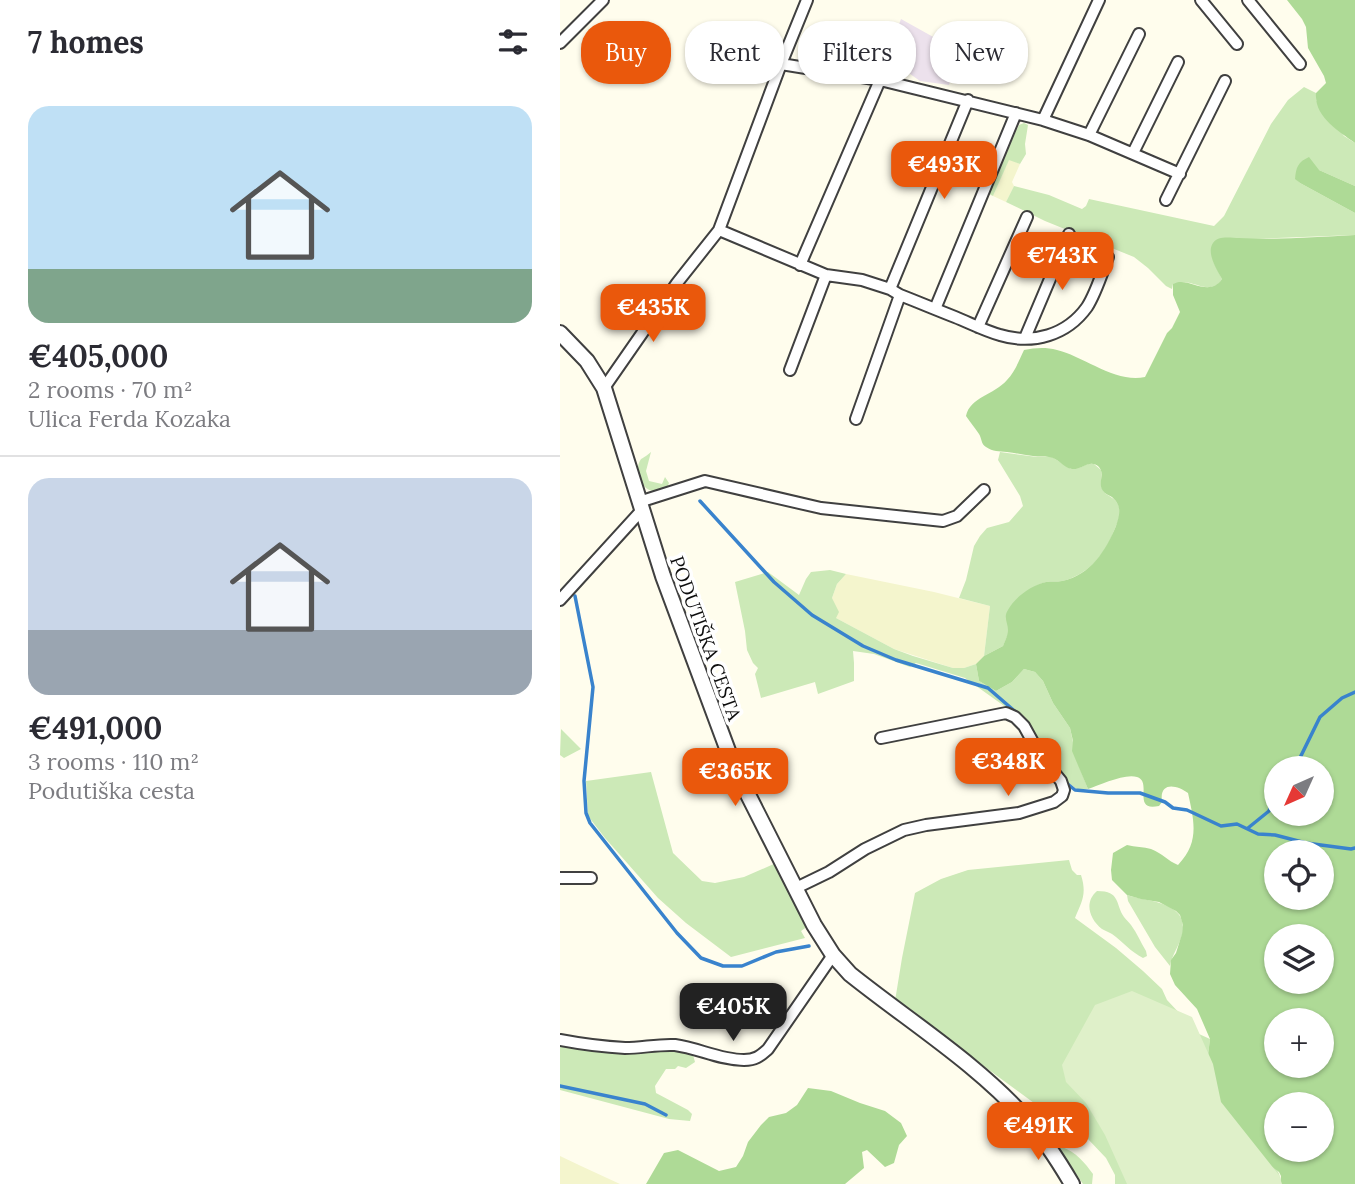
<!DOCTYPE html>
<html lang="en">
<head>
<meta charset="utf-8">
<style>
  :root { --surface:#fff; --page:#f2f2f3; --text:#2b2b33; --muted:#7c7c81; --line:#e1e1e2; --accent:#ea580c }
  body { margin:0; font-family:Lora,serif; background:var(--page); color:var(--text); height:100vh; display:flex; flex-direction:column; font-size:26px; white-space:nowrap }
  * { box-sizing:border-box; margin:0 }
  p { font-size:23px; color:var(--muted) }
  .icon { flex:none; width:38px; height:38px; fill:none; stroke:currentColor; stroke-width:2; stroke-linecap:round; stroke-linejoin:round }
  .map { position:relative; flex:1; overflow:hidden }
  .sheet { display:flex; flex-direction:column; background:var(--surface); width:560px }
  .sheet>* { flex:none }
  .hud { position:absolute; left:21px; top:21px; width:665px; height:63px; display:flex; gap:14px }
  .needle { width:46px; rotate:225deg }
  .tools { position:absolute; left:704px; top:756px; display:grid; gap:14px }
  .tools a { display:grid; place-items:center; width:70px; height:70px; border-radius:50%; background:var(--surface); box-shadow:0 2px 5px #0004; font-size:35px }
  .price { position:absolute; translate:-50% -60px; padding:0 16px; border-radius:14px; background:var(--accent); color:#fff; font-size:23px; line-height:46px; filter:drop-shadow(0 2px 4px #0008) }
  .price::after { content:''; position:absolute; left:50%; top:42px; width:21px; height:16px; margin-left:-10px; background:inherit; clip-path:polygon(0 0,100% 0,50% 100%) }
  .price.active { background:#222; color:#fff }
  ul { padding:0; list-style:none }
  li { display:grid; align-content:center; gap:14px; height:371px; padding:0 28px }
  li+li { border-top:2px solid var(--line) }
  li span { display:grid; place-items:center; height:217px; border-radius:21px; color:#555 }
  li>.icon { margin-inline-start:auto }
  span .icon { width:126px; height:126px; fill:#fffc; stroke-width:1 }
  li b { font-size:30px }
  h2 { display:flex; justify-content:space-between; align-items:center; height:84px; padding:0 28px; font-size:30px }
  .pill { padding:0 24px; border-radius:28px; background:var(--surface); box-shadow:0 2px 5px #0004; font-size:24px; line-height:63px }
  .pill.active { background:var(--accent); color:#fff }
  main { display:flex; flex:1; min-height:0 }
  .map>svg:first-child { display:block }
  .industrial { fill:#ece1ec }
  .farmland { fill:#f4f5cd }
  .green { fill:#cce9b7 }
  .forest { fill:#aeda96; fill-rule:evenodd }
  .pitch { fill:#dff0c9 }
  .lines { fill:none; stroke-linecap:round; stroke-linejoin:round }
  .stream { stroke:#3983cd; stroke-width:3.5 }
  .minor-casing { stroke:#404040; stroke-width:14 }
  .tertiary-casing { stroke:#404040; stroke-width:18 }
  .minor { stroke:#fff; stroke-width:10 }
  .tertiary { stroke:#fff; stroke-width:14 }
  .labels { text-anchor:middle; stroke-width:7; stroke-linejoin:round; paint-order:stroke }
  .street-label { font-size:19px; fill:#0d0d0d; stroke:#fff }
</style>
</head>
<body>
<main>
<section class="sheet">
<h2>7 homes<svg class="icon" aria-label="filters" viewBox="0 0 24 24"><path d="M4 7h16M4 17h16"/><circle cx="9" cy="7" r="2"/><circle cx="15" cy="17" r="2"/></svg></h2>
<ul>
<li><span style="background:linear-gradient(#bfe0f5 75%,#7fa58c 0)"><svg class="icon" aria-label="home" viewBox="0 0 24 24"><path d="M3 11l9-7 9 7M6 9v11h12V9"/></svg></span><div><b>€405,000</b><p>2 rooms · 70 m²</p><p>Ulica Ferda Kozaka</p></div></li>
<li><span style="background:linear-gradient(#c9d6e8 70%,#9aa5b1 0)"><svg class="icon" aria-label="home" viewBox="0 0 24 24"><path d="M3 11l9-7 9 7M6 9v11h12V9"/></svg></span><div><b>€491,000</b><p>3 rooms · 110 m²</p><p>Podutiška cesta</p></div></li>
</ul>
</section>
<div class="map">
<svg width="795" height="1184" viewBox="0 0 795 1184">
  <rect width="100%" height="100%" fill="#fffded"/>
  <!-- industrial -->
  <path class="industrial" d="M 341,19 L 393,48 L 389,64 L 395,66 L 389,85 L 360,81 L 339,66 L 347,52 L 332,43 Z"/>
  <!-- farmland -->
  <path class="farmland" d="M 449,159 L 460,164 L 452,182 L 454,186 L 446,202 L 433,196 Z
    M 286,574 L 374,592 L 430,606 L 424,656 L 416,664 L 404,668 L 393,668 L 334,649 L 276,618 L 272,598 L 277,584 Z
    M 0,1156 L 21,1166 L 60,1184 L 0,1184 Z"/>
  <!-- green -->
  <path class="green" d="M 744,87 L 756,93 L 756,100 L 784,136 L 795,143 L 795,186 L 759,170 L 735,178 L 740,183 L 795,213 L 795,235 L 692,239 L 651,251 L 654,263 L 662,279 C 651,295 638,283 624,282 C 623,282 614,284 613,284 L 612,289 L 606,286 L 588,268 L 574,257 L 485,221 L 446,202 L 454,186 L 489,195 L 522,209 L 526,206 L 529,199 L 654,226 L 664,216 L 711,124 L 728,100 Z
    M 464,123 L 468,125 L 465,144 L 466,154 L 460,164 L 449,160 L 433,196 L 429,194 L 456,131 L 459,125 Z
    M 91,452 L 86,471 L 89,481 L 102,484 L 105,477 L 109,483 L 107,488 C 105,489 97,491 95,491 C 81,491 73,470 81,459 C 82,459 90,453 91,452 Z
    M 440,452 L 477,457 L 492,457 L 511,469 L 519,468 L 528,464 L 534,464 L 541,470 C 542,477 539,486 544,492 C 548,497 556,497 559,507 C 562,516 556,525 553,533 C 545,555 526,576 502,581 C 497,582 491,581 486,582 C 479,584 472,588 466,592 L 443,646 L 424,656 L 430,606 L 399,598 L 406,580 L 414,546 L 420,536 L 427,528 L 449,522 L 463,506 L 460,496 L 438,460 Z
    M 270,570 L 286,574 L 277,584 L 272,598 L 279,612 L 276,618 L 334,649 L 353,656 L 393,668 L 404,668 L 416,664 L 419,681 L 436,691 L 452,682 L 464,669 L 475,672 L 483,681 L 493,703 L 510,728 L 513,742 L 513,751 L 528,789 L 518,790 L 505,780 L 447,708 L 405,678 L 356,663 L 350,667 L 314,654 L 293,651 L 294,663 L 294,681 L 258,694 L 255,682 L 201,698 L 195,674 L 198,668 L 193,663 L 187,650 L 185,631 L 175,582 L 208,572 L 239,595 L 246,579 L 251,572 Z
    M 1,729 L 21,749 L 4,758 L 0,755 Z
    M 91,772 L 113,853 L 142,881 L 155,883 L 184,877 L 216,863 L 248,926 L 241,931 L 245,938 L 171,957 L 126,923 L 98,898 L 45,838 L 28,816 L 26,781 Z
    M 509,860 L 512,870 L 517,875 L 521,875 C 527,894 522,901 515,918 L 556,948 L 583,971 L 602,989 L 607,1000 L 639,1034 L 650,1039 L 648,1055 L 707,1163 C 717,1169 721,1172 720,1184 L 555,1184 L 555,1175 L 546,1158 L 527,1138 L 500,1117 L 474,1103 L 335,1001 L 342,958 L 355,893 L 381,879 L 408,870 Z
    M 537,891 C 561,891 555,904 564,917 C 566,920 569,922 571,925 C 577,933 581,943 586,951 L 587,956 L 583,958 C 571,952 563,942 552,934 C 549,932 545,931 542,929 C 529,919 524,902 537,891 Z
    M 567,895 C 589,902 630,902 622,935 C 619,946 612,955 610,966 L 595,947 L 568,901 Z
    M 0,1044 L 129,1050 L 133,1055 L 135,1062 L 126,1068 L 118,1066 L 115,1069 L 106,1069 L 95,1086 L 96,1093 L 128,1110 L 132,1114 L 130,1121 L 109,1119 L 0,1090 Z
    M 502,1147 C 516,1152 525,1163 533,1174 L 532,1184 L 523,1184 L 500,1150 L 500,1148 Z"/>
  <!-- forest -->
  <path class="forest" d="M 727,0 L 795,0 L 795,143 C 779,131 754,117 756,93 L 766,83 L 764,76 L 748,48 L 746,27 L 742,19 Z
    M 749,157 L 759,170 L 795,186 L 795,213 L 740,183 L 735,179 C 736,167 738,162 749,157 Z
    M 795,235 L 795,1184 L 720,1184 L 721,1176 L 719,1172 L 707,1163 L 660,1112 L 648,1055 L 650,1039 L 637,1009 L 615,985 L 610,974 L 611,960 L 616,953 L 622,934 L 623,925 L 620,915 L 616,911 L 599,902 L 581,899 L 567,895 L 552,880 L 551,870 L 553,853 L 567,845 C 575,847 584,847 591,849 C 602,853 608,861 618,865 C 640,842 634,821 628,793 C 617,785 599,781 602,802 L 599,806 C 571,812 593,782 577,777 C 565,773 540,785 528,789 L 512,751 L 513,741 L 510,728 L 493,703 L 483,681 L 475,672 L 464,669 L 452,682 L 436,691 L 419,681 L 416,664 L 424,656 L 443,646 C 445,641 448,635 448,630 C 448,623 443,617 448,610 C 455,597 472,585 486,582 C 491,581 497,582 502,581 C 531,575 546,550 556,526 C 560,514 562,506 552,497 C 549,495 545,494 543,491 C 537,483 546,473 538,466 C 529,459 522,470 512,469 C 503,468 499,458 489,457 C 484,456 479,457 473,456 C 464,455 456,453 447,452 C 439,451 433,452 426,447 C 421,444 422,439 419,434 C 415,428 410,422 406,416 C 410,397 434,395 447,380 C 455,372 459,360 464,350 C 475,348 485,347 497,350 C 523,356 557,384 585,377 L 607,333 L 612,328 L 620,312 L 613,295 L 613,284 C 628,275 648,299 662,279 C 657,270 646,253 653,243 C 658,235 671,238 679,238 C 717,240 756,237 795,235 ZM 716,768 L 761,768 L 761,814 L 716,814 ZM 716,852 L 761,852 L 761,898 L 716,898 ZM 716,936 L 761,936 L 761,982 L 716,982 ZM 716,1020 L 761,1020 L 761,1066 L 716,1066 ZM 716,1104 L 761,1104 L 761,1150 L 716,1150 Z
    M 248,1088 L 271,1091 L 300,1103 L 325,1111 L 341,1123 L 347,1136 L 339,1145 L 334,1163 L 325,1167 L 307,1150 L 302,1152 L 304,1168 L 285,1184 L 86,1184 L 104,1153 L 118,1150 L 159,1171 L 176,1167 L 183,1156 L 188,1142 L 201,1125 L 209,1117 L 226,1113 L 237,1105 Z"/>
  <!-- pitch -->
  <path class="pitch" d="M 572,991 L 632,1017 L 653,1064 L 661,1102 L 719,1175 L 722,1184 L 567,1184 L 545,1135 L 526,1103 L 506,1082 L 502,1065 L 535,1005 Z"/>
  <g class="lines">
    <!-- stream -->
    <path class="stream" d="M 140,501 L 214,582 L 252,615 L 303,646 L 336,660 L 428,688 L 458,714
      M 15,596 L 33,687 L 24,781 L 26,813 L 30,823 L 117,933 L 141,958 L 163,966 L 182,966 L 216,952 L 249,946
      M 735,768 L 760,717 L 782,698 L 795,692
      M 504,781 L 515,790 L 548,793 L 580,793 L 605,802 L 613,808 L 627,810 L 661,826 L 677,824 L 698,834 L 715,835 L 746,843 L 791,849 L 795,848
      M 688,828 L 709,811 L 716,790
      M 0,1086 L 85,1104 L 106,1115"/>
    <!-- minor casing -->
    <g class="minor-casing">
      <path id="minor" d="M 641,0 L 677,44
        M 688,0 L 740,64
        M 0,43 L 43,0
        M 221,64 L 320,80 L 483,120 L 529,135 L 620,174
        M 483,120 L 539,0
        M 529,135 L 579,34
        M 573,153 L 618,62
        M 606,200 L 665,81
        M 159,230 L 266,275 L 302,280 L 330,289 L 340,295 C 358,302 377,310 395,317 C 410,323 425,331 440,335 C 473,345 507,335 527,307 C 536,293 542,273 548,257
        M 240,265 L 320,80
        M 330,289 L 408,100
        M 375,309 L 456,113
        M 418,327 L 467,217
        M 465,338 L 509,234
        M 230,370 L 266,275
        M 44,388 L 117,283 L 159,230 L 221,64 L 247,0
        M 296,419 L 340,295
        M 79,502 L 145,481 L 261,508 L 383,521 L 397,516 L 424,490
        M 0,600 L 82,510
        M 0,878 L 31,878
        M 236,888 L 269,872 L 305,849 L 344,830 L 366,825 L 459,813 L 494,802 L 502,796 L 504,790 L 501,781 L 480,755 L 464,726 L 455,717 L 446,713 L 321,738
        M 0,1040 C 21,1044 44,1047 65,1048 C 82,1048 98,1044 115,1045 C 138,1048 160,1060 184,1060 C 196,1060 200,1056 208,1049 L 273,955"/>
    </g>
    <!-- tertiary casing -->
    <g class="tertiary-casing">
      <path id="tertiary" d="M 0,333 L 27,361 L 44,388 L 103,576 L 174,767 L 254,925 L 273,955 L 290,974 C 350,1022 418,1064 469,1122 C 486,1141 499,1162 512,1184"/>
    </g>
    <!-- minor -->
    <use href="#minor" class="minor"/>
    <!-- tertiary -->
    <use href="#tertiary" class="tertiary"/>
  </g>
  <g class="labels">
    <!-- street labels -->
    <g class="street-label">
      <text transform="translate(146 638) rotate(70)" y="7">PODUTIŠKA CESTA</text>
    </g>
  </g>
</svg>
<div class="tools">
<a><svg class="needle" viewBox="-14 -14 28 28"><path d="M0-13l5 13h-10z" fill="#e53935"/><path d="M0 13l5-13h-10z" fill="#7c7c81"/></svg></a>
<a><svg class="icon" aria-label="locate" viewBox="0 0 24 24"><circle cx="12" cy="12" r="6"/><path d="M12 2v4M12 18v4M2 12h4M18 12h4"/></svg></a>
<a><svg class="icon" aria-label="layers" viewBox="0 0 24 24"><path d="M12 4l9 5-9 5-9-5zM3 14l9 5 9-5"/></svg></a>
<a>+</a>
<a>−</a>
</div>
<b class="price" style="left:384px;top:201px">€493K</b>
<b class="price" style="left:502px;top:292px">€743K</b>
<b class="price" style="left:93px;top:344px">€435K</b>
<b class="price" style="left:448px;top:798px">€348K</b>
<b class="price" style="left:175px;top:808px">€365K</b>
<b class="price active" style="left:173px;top:1043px">€405K</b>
<b class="price" style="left:478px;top:1162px">€491K</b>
<div class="hud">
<a class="pill active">Buy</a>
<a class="pill">Rent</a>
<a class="pill">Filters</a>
<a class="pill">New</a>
</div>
</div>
</main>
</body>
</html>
